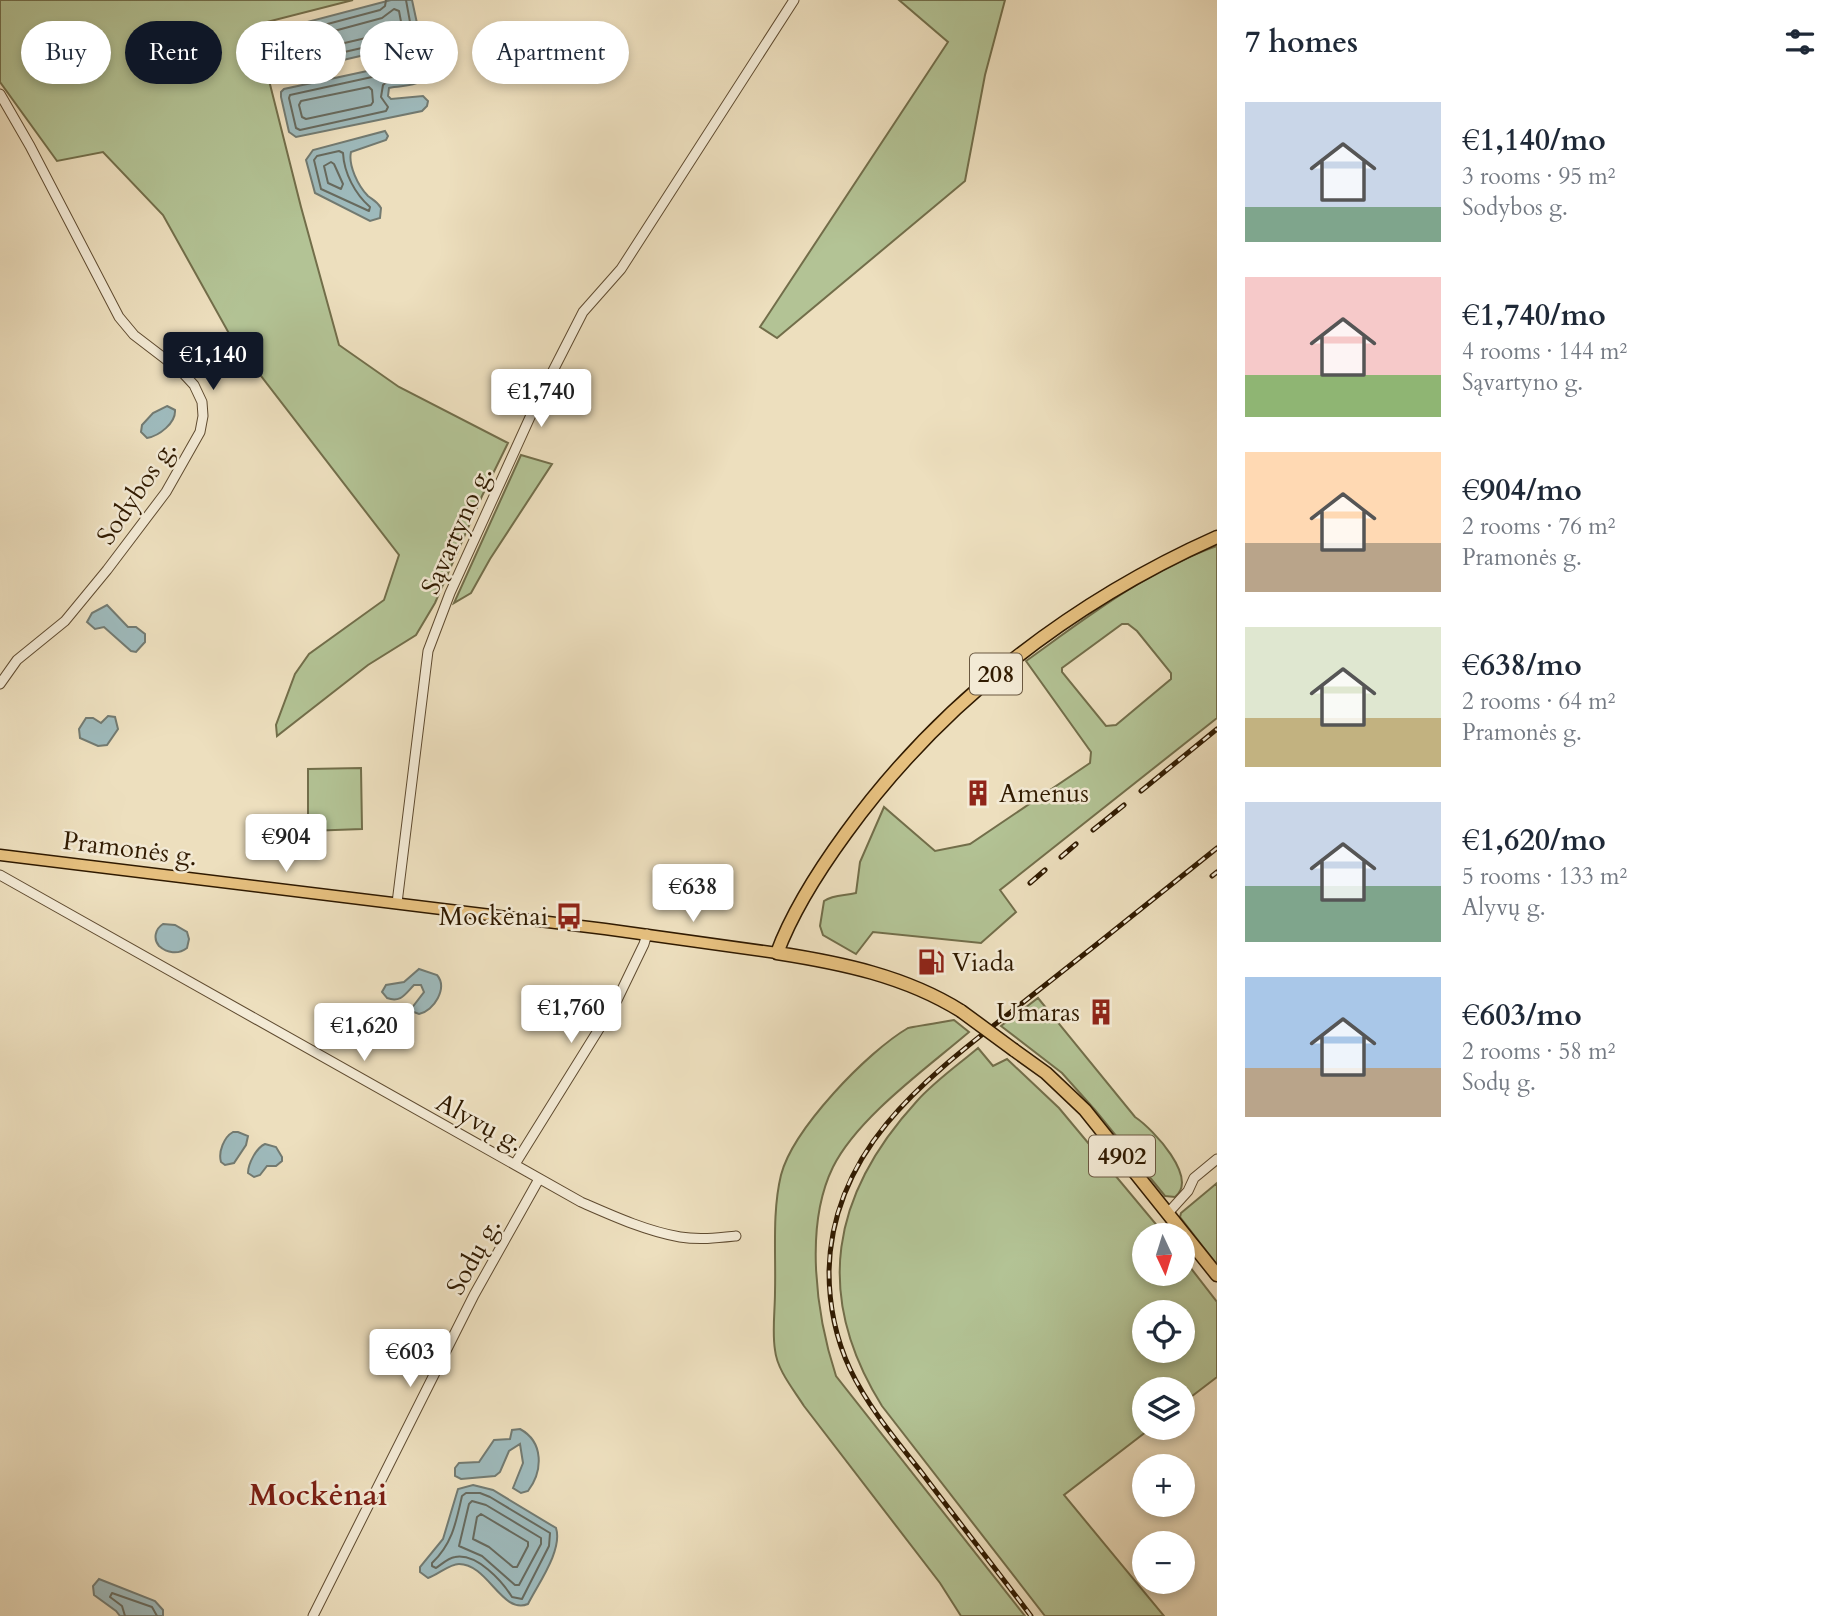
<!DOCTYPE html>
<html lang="en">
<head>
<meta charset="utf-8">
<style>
  :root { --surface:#fff; --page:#f6f6f7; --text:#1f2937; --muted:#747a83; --accent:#111827 }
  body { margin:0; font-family:Cardo,serif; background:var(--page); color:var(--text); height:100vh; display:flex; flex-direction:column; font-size:26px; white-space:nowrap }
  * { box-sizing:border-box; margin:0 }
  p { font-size:23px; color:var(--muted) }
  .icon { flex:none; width:38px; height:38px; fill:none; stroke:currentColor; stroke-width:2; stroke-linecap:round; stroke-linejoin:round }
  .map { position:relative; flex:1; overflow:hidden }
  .details { display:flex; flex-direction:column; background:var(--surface); width:630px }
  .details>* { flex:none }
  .banner { position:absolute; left:21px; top:21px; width:665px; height:63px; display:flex; gap:14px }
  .needle { width:46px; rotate:176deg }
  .tools { position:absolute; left:1132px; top:1223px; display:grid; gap:14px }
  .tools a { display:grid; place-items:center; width:63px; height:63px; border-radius:50%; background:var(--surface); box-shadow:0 4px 10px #0003; font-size:35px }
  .price { position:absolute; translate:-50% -60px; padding:0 16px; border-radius:7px; background:#fff; color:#222; font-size:23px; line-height:46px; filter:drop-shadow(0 2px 4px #0008) }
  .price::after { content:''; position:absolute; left:50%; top:42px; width:21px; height:16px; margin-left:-10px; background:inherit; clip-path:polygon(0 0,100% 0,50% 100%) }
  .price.current { background:var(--accent); color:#fff }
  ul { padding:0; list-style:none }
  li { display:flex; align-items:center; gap:21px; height:175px; padding:0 28px }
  li span { display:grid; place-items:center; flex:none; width:196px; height:140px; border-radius:0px; color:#555 }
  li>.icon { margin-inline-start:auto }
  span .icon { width:84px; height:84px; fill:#fffc; stroke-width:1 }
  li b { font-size:30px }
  h2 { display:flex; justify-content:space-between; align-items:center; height:84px; padding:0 28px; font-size:30px }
  .pill { padding:0 24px; border-radius:32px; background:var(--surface); box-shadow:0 4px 10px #0003; font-size:24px; line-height:63px }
  .pill.current { background:var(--accent); color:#fff }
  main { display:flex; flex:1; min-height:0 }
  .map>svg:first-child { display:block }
  .green { fill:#b3c395; stroke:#726e4a; stroke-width:2; fill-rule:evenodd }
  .water { fill:#9ebabc; stroke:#727a71; stroke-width:2 }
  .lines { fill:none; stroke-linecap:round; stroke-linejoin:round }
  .shore { stroke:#676a5e; stroke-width:2 }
  .minor-casing { stroke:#5f4b30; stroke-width:11 }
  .major-casing { stroke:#301a00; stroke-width:13 }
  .highway-casing { stroke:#301a00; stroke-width:15 }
  .minor { stroke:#f3ead5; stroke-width:9 }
  .major { stroke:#e6c07f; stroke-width:10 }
  .highway { stroke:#e6c07f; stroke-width:12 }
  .rail-casing { stroke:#301a00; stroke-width:5 }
  .rail { stroke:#f3ead5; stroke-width:2.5; stroke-dasharray:8; stroke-linecap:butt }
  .highway-bridge-casing { stroke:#301a00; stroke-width:15; stroke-linecap:butt }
  .highway-bridge { stroke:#e6c07f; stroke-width:12 }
  .labels { text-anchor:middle; stroke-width:5; stroke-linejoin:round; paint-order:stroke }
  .shield { fill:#f3ead5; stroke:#6a5840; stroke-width:2 }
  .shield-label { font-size:24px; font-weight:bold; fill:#301a00 }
  .street-label { font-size:26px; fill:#301a00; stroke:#f3ead5 }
  .poi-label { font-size:26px; fill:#301a00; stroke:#f3ead5; text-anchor:start }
  .quarter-label { font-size:30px; font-weight:bold; fill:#7a1f14; stroke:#f3ead5 }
</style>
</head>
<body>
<main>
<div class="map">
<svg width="1217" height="1616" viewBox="0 0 1217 1616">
  <rect width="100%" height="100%" fill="#eddfbe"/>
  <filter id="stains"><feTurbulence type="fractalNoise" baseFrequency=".00286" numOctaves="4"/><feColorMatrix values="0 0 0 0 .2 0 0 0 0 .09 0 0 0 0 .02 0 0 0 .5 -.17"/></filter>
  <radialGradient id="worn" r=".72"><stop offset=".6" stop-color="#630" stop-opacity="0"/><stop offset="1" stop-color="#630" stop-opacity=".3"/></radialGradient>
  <!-- green -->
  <path class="green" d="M 0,0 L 353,0 L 255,25 L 301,207 L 339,345 L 399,387 L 508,443 L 482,496 L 435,603 L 416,635 L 368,665 L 277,736 L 276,725 L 295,674 L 309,654 L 384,600 L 399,555 L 231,337 L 163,215 L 103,152 L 57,161 L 0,82 Z
    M 899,0 L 1005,0 L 985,75 L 965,181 L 777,338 L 760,327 L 948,42 Z
    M 521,455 L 552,464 L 490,559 L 471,593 L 454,603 Z
    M 1217,546 L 1217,718 L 1000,890 L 1016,912 L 981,943 L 873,932 L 856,954 L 823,935 L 820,926 L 824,901 C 834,894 844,896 856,893 L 860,862 L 884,807 L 935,851 L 970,844 L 1090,763 L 1091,752 L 1026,661 C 1086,618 1146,571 1217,546 ZM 1122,624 L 1128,624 L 1137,631 L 1171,673 L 1171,679 L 1116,725 L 1106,726 L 1062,672 L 1062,668 Z
    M 361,768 L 362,829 L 308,831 L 308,769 Z
    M 1038,998 L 1135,1117 C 1153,1129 1199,1178 1175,1197 L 1165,1196 L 1095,1110 L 1062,1073 L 1001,1026 Z
    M 954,1020 L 969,1032 C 927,1068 858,1117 833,1167 C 804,1226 816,1315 836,1376 L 1025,1616 L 961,1616 L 940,1583 L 804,1406 C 794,1390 777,1370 775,1350 C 772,1332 775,1311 775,1292 C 776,1254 772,1212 781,1175 C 793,1129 867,1052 908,1028 C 910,1027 949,1021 954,1020 Z
    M 978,1048 L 993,1066 L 1007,1059 L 1059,1108 L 1165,1235 L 1144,1236 L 1144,1274 L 1183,1274 L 1183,1258 L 1217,1302 L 1217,1377 L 1183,1403 L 1183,1390 L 1144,1390 L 1144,1428 L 1151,1428 L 1064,1495 L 1164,1616 L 1045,1616 L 882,1406 C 813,1295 831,1195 917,1101 C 935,1081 958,1065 978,1048 ZM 1144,1312 L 1183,1312 L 1183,1351 L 1144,1351 Z
    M 1217,1183 L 1217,1265 L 1180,1217 L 1181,1213 Z"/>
  <!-- water -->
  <path class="water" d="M 391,0 L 412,0 L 420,37 L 416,43 L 283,74 L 272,68 L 266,40 L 269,32 Z
    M 418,60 L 424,63 C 428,89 409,84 389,88 L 388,96 L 391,99 L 423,96 L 428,101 L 427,106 L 422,111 L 296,137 L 289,132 L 281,97 L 281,92 L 284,89 Z
    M 385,131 L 388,136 L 386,140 L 351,152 C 348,165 358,186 368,196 C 373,200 377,201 381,208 L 380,218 L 370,221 L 315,193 L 306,160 L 313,150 Z
    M 167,406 L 175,410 C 176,423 159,436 147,438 L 141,432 L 142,425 L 153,413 Z
    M 107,605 L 128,627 L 136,627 L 145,634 L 145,642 L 136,652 L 131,651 L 104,627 L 95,629 L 87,622 L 92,613 Z
    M 108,716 L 115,717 L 118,729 L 107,745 L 98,746 L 80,738 L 79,729 L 86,718 L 93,718 L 101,723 Z
    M 163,924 L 175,925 L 187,932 L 189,939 L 187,948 C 178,955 167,953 159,946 C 153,939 155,929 163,924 Z
    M 419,969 L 437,975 C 448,988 434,1011 419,1014 L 411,1011 L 411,1009 L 424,992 L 421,985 L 414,985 C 405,994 401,1003 387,998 L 382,992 L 386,985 L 404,982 Z
    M 233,1132 L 238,1132 L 248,1136 L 246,1145 L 234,1163 L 225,1165 L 221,1162 C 218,1152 224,1137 233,1132 Z
    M 265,1144 L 276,1147 L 282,1157 L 282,1161 L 276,1166 L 267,1166 L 260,1175 L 254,1177 L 248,1173 C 248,1164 256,1148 265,1144 Z
    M 520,1429 C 544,1442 543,1471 528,1491 L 521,1493 L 513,1488 L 523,1463 L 520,1444 L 509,1451 L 500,1472 L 495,1476 L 461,1479 L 455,1476 L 455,1468 L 459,1463 L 479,1462 L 494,1440 L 510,1439 L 512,1430 Z
    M 473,1485 L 493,1490 L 556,1528 C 563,1550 538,1584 528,1604 C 502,1615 488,1564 459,1564 C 449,1564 438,1575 428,1578 L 420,1572 L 420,1567 L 443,1539 L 458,1489 Z
    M 99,1579 L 155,1601 L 163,1610 L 163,1616 L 120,1616 L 116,1611 L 94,1595 L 93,1586 Z"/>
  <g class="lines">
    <!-- shore -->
    <path class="shore" d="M 386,0 L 385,6 L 380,10 L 275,38 L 274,41 L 279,64 L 283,66 L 410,37 L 412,33 L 406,0
      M 394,9 L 399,11 L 402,27 L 400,30 L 289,56 L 285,54 L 284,47 L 286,44 L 382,18 Z
      M 413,68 L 417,70 L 416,76 L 388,81 L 383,85 L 381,97 L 388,107 L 386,111 L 300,130 L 296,128 L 289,98 L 290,95 Z
      M 369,87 L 372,90 L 373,102 L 371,105 L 306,119 L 302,117 L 299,105 L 301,101 Z
      M 339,151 L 343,153 C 344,173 355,194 370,207 L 369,211 L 321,189 L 314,160 L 317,156 Z
      M 331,162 L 334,164 L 343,184 L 341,189 L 328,183 L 324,166 Z
      M 466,1493 L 480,1493 L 490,1497 L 550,1533 L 549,1546 L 522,1599 L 512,1597 C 502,1581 477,1553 455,1557 C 448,1558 442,1564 436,1568 L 432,1566 L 432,1563 C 452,1544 456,1523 462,1496 Z
      M 472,1501 L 486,1505 L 541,1538 L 541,1544 L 519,1585 L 515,1585 L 482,1556 L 459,1546 L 469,1504 Z
      M 481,1514 L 528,1542 L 528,1546 L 517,1567 L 513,1567 L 489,1547 L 473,1539 L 477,1517 Z
      M 125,1616 L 122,1606 L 110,1597 L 112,1593 L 152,1607 L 157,1616"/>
    <!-- minor casing -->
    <g class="minor-casing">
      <path id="minor" d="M 0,94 L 30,146 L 119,317 L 134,335 L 181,371 L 194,385 L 202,402 L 203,416 L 200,432 L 166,492 L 107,570 L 65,621 L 17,660 L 0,684
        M 0,875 L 581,1202 C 613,1216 646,1231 680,1237 C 699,1240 717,1238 736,1236
        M 397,903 L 428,651 L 450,593 L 536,404 L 583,312 L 621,269 L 794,0
        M 515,1164 L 617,1000 L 644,944 L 647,934
        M 1168,1213 L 1188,1191 L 1194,1178 L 1217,1159
        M 313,1616 L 474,1295 L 539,1179"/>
    </g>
    <!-- major casing -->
    <g class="major-casing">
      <path id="major" d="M 0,855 L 605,929 L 777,953"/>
    </g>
    <!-- highway casing -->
    <g class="highway-casing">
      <path id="highway" d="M 961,1011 C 905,976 841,963 777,953 C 793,910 819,870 846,833 C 940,703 1071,602 1217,537
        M 1014,1050 L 1046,1073 L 1085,1110 L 1217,1275"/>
    </g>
    <!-- minor -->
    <use href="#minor" class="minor"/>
    <!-- major -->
    <use href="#major" class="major"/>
    <!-- highway -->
    <use href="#highway" class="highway"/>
    <!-- rail casing -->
    <g class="rail-casing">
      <path id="rail" d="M 1141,791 L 1217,729
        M 1093,830 L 1124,805
        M 1061,857 L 1076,844
        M 1212,876 L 1217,872
        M 1030,883 L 1045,870
        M 1031,1616 C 995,1568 958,1521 922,1473 C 896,1440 868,1407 850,1369 C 836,1339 829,1304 829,1271 C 832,1139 941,1068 1035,993 C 1096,945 1156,897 1217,848"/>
    </g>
    <!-- rail -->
    <use href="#rail" class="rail"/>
    <!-- highway-bridge casing -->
    <g class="highway-bridge-casing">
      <path id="highway-bridge" d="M 961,1011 L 1014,1050"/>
    </g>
    <!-- highway-bridge -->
    <use href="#highway-bridge" class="highway-bridge"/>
  </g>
  <!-- icons -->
  <defs>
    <g id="building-bare" transform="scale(2.1)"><path d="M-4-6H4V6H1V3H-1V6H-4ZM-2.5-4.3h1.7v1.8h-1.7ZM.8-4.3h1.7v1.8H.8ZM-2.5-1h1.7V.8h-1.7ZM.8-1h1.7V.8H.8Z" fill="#8f2418" stroke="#f3ead5" stroke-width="2.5" paint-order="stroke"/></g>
    <g id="bus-bare" transform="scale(2.1)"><path d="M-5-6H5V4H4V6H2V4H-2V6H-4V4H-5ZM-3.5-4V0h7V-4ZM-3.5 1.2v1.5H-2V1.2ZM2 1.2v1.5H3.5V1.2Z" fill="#8f2418" stroke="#f3ead5" stroke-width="2.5" paint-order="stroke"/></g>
    <g id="fuel-bare" transform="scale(2.1)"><path d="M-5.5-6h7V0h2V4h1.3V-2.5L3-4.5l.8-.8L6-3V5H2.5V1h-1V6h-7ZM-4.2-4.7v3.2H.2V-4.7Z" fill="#8f2418" stroke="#f3ead5" stroke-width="2.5" paint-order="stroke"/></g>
  </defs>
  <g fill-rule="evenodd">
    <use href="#building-bare" x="978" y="793"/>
    <use href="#bus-bare" x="569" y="916"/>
    <use href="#fuel-bare" x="931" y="962"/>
    <use href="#building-bare" x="1101" y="1012"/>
  </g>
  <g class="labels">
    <!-- shield labels -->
    <g class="shield">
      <rect x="970" y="653.5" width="52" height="41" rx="5"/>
      <rect x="1089" y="1135.5" width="66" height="41" rx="5"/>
    </g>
    <g class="shield-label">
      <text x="996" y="682">208</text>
      <text x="1122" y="1164">4902</text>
    </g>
    <!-- street labels -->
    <g class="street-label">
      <text transform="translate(136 492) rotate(-56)" y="9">Sodybos g.</text>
      <text transform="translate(456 530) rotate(-66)" y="9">Sąvartyno g.</text>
      <text transform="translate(130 848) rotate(7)" y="9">Pramonės g.</text>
      <text transform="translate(480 1122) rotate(28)" y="9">Alyvų g.</text>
      <text transform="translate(473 1256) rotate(-61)" y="9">Sodų g.</text>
    </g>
    <!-- poi labels -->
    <g class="poi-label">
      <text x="999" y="802">Amenus</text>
      <text x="548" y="925" text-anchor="end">Mockėnai</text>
      <text x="952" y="971">Viada</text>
      <text x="1080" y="1021" text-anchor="end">Umaras</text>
    </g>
    <!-- quarter labels -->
    <g class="quarter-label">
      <text x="318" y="1505">Mockėnai</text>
    </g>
  </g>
  <rect width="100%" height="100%" filter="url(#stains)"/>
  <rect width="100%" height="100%" fill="url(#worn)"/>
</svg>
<div class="tools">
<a><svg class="needle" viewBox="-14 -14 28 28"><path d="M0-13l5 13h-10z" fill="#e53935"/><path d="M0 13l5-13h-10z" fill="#747a83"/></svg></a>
<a><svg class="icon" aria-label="locate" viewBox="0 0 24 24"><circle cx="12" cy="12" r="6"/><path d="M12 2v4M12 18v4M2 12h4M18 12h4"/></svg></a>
<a><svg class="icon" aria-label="layers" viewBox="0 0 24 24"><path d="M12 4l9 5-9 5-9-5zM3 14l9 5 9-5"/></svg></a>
<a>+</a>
<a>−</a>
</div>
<b class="price current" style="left:213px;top:392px">€1,140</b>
<b class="price" style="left:541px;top:429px">€1,740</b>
<b class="price" style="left:286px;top:874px">€904</b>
<b class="price" style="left:693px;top:924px">€638</b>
<b class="price" style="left:571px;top:1045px">€1,760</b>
<b class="price" style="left:364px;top:1063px">€1,620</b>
<b class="price" style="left:410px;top:1389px">€603</b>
<div class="banner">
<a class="pill">Buy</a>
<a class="pill current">Rent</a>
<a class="pill">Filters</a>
<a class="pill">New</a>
<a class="pill">Apartment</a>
</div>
</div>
<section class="details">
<h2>7 homes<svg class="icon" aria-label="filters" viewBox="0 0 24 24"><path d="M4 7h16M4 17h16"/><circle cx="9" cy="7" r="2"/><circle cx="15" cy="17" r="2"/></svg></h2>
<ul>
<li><span style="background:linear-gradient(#c9d6e8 75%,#7fa58c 0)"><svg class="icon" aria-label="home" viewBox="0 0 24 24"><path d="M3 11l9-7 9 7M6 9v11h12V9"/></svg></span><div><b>€1,140/mo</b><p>3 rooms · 95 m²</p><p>Sodybos g.</p></div></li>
<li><span style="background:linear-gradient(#f6c9c9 70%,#8fb573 0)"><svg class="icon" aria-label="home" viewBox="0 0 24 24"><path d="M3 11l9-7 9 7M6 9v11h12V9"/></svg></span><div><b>€1,740/mo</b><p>4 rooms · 144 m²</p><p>Sąvartyno g.</p></div></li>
<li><span style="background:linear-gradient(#ffd9b3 65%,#b9a48a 0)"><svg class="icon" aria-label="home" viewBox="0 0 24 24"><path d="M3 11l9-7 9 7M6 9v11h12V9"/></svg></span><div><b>€904/mo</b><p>2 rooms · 76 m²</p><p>Pramonės g.</p></div></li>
<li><span style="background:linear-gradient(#dfe7d0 65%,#c2b280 0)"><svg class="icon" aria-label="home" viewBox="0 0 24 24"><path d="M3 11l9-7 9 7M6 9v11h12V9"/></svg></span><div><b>€638/mo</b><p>2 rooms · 64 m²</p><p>Pramonės g.</p></div></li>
<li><span style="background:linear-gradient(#c9d6e8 60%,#7fa58c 0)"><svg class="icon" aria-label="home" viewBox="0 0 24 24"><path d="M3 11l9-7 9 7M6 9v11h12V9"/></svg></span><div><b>€1,620/mo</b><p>5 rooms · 133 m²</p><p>Alyvų g.</p></div></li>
<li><span style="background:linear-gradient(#a9c7e8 65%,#b9a48a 0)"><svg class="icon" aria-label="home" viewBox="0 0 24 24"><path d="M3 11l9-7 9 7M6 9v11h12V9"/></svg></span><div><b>€603/mo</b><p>2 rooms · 58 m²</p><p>Sodų g.</p></div></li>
</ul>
</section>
</main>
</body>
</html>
